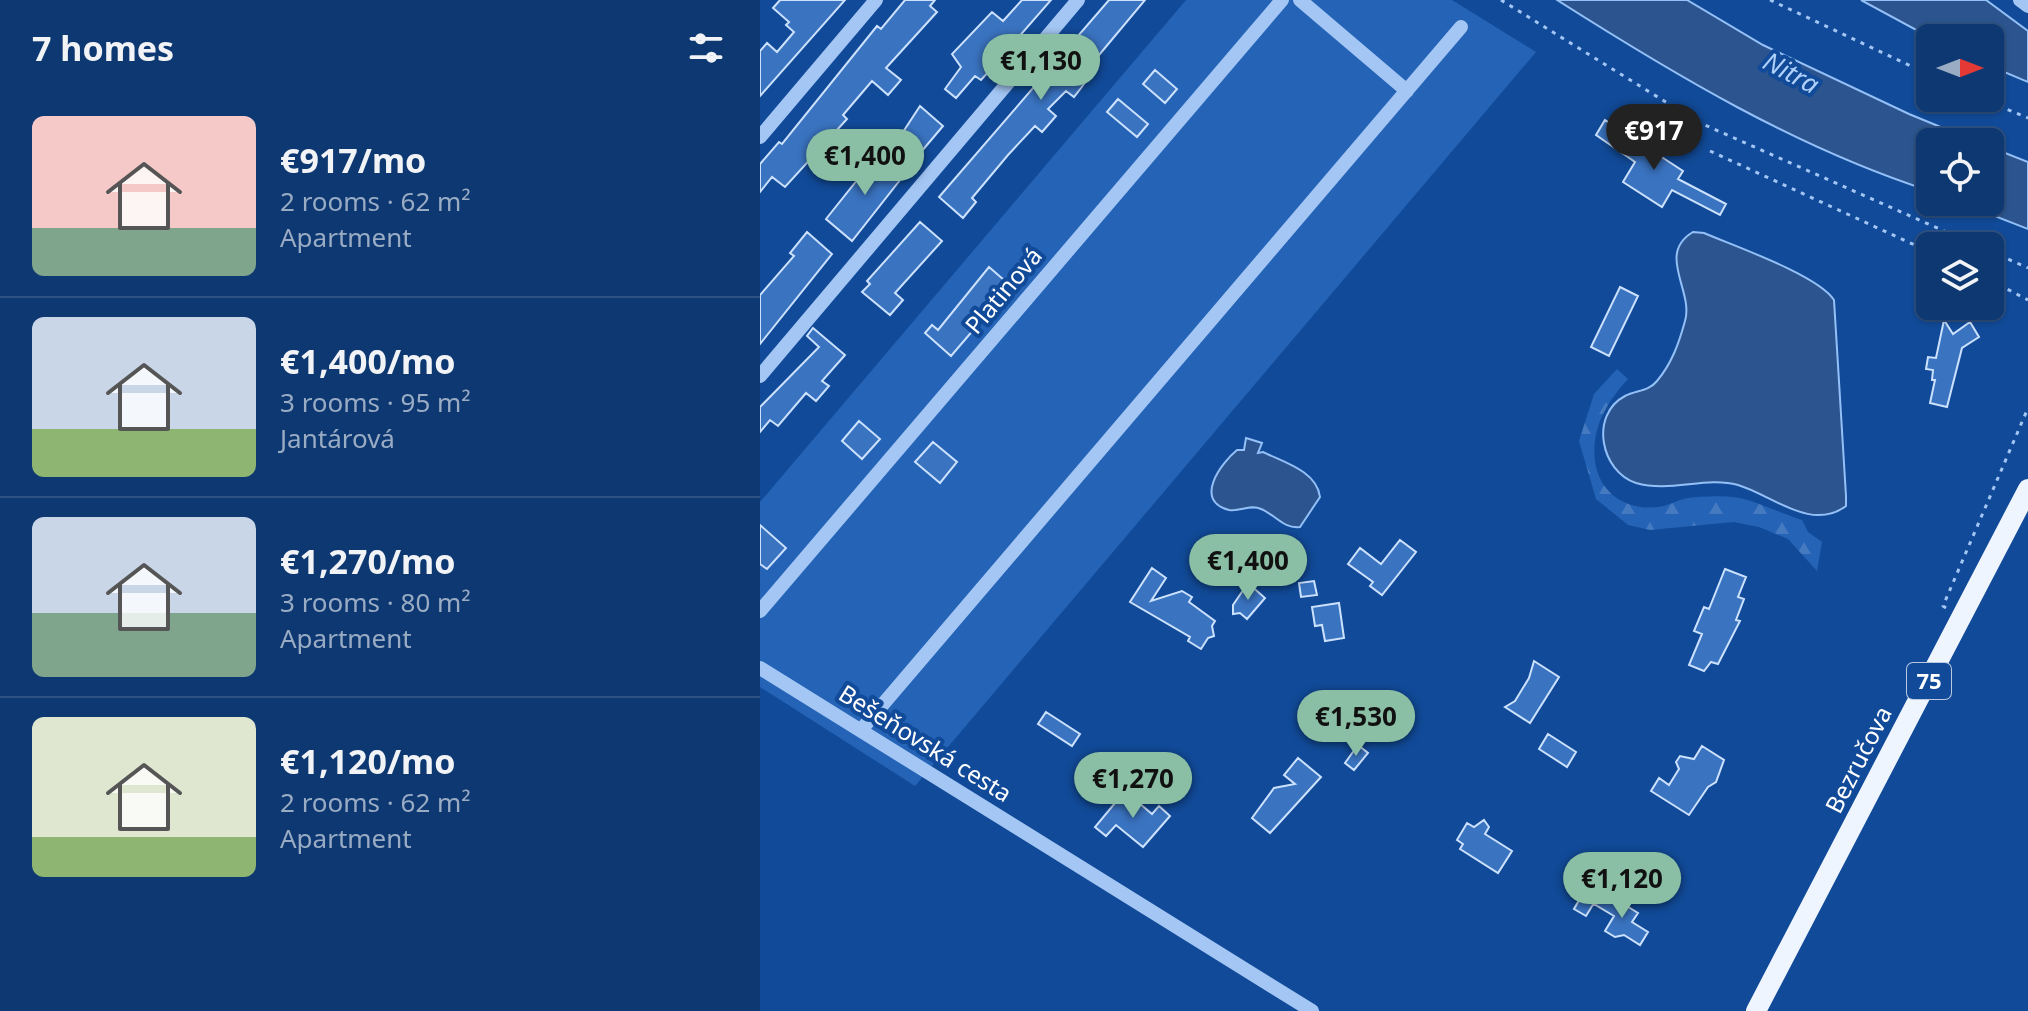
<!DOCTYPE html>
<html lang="en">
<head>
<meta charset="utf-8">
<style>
  :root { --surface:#0d3872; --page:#1b437a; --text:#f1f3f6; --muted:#9aacc4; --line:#2d5284; --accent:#8abfa5 }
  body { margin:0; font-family:"Noto Sans",sans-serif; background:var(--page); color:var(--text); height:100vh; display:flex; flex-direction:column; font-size:30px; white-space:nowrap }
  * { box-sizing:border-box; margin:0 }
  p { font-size:26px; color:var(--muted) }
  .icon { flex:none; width:44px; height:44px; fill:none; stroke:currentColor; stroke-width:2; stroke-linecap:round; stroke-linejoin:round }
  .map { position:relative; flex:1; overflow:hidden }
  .drawer { display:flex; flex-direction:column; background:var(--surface); width:760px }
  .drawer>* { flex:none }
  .needle { width:52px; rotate:90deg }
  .fabs { position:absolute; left:1156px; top:24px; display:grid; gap:16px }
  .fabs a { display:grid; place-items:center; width:88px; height:88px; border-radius:12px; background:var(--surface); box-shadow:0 2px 6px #0004,0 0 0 2px var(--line); font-size:40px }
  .price { position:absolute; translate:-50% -68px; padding:0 18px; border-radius:28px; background:var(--accent); color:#111; font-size:26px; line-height:52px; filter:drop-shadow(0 2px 4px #0008) }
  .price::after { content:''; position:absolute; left:50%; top:48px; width:24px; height:18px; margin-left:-12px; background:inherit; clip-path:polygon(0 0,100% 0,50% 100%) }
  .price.selected { background:#222; color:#fff }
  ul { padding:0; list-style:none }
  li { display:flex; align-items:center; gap:24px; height:200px; padding:0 32px }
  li+li { border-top:2px solid var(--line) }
  li span { display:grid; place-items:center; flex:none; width:224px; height:160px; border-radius:12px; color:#555 }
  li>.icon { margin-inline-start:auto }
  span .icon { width:96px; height:96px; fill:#fffc; stroke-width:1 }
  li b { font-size:34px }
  h2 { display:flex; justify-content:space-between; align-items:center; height:96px; padding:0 32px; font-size:34px }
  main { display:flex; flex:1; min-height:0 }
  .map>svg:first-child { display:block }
  .green { fill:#2463b6 }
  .forest { fill:url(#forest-firs) }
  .water { fill:#2c558f; stroke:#94c0f7; stroke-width:2 }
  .building { fill:#3a73c0; stroke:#cbe1fd; stroke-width:2 }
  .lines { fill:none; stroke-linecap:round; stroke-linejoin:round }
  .path { stroke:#a3c6f4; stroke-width:3; stroke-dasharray:4 6; stroke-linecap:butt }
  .minor { stroke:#a3c6f4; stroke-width:14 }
  .major { stroke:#eff5ff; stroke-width:20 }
  .labels { text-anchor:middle; stroke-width:8; stroke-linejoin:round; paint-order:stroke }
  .shield { fill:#114a98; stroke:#b8c9e0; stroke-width:2 }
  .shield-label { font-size:22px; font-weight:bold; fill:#fff }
  .street-label { font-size:24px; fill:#fff; stroke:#114a98 }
  .water-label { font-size:26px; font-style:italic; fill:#afd0fa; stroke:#114a98 }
</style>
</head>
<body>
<main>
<section class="drawer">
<h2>7 homes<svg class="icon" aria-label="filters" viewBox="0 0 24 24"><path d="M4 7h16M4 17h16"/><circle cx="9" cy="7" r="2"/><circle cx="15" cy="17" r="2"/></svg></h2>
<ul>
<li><span style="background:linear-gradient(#f6c9c9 70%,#7fa58c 0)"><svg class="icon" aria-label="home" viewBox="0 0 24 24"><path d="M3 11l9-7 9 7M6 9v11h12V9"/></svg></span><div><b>€917/mo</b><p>2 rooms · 62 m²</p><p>Apartment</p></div></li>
<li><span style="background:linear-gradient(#c9d6e8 70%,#8fb573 0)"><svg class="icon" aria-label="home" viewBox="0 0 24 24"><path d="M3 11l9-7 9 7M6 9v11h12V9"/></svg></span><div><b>€1,400/mo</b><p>3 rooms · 95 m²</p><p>Jantárová</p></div></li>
<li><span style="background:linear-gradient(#c9d6e8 60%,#7fa58c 0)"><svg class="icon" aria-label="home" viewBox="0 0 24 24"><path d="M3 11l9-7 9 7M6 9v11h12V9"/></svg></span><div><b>€1,270/mo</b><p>3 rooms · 80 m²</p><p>Apartment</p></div></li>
<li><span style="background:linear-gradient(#dfe7d0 75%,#8fb573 0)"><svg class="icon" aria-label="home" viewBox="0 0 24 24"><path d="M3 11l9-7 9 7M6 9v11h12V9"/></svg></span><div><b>€1,120/mo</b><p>2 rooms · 62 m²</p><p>Apartment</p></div></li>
</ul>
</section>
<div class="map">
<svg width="1268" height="1011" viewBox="0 0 1268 1011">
  <defs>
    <pattern id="forest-firs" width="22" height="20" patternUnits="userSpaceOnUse" patternTransform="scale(2)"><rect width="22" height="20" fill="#2463b6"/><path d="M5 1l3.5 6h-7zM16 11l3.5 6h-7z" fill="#457ac1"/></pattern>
  </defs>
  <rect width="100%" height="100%" fill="#114a98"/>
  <!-- green -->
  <path class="green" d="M 426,0 L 692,0 L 776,52 L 155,786 L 0,687 L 0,502 Z"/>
  <!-- forest -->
  <path class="forest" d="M 857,369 L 868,379 C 846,403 831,429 835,462 C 840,494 867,511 898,507 C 908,506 917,500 928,498 C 943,496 969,495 984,499 C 1003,504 1022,514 1042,520 L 1048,532 L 1062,542 L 1057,571 L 1028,539 L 999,527 L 974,522 L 890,530 L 868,525 L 836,499 L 819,441 L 834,394 Z"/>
  <!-- water -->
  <path class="water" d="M 797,0 L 927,0 L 1003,45 L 1149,114 L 1217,142 L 1170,142 L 1170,191 C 1037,148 915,75 797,0 Z
    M 1101,0 L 1226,0 L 1268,31 L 1268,82 L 1230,66 L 1230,38 L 1171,38 Z
    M 1230,147 L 1268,162 L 1268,229 L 1199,202 L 1230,202 Z
    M 933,232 L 944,233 C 974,246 1058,275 1074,300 L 1086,496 L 1086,506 C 1051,532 1012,495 978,485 C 945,476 911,493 876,483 C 841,472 829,415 865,396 C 876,390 888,392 897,381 C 912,363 919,343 925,321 C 934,291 896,254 933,232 Z
    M 486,438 L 502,443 L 498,453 L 503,452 C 523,462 557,471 560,497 L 540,527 C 523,529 516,515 501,509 C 490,504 480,512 469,510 C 433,501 461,463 477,450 L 484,450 Z"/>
  <!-- building -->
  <path class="building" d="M 20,0 L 85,0 L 0,96 L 0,51 L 7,43 L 17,52 L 34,32 L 26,25 L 29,22 L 13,8 Z
    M 145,0 L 175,0 L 170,6 L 177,12 L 126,68 L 141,80 L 128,95 L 112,81 L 83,115 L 87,119 L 25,187 L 12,177 L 0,192 L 0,164 L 19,142 L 22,144 L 117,26 L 121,29 Z
    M 262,0 L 291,0 L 256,40 L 251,35 L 225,64 L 231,69 L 221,80 L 215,76 L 196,98 L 185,89 L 201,67 L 192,54 L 232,12 L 243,21 Z
    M 349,0 L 385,0 L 334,61 L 338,65 L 321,88 L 314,97 L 306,91 L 288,109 L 296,116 L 282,132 L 275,126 L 248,155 L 212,198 L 216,202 L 203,218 L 179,197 Z
    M 395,70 L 417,89 L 405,103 L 383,84 Z
    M 358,99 L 388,124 L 377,137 L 347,112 Z
    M 160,106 L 183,126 L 161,152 L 141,135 Z
    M 845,120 L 923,171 L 918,179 L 966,204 L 960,215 L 912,190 L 902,207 L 863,182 L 875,162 L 836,135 Z
    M 118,154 L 144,175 L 92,241 L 66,219 Z
    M 160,222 L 182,241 L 135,293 L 143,300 L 130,315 L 102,292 L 110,284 L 107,281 Z
    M 47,232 L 72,254 L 0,344 L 0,295 L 34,256 L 30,253 Z
    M 229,267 L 251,286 L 191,356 L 165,333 L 172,325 L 178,330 Z
    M 860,287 L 878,296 L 849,356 L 831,347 Z
    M 1184,320 L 1193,334 L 1210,322 L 1219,337 L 1202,348 L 1187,407 L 1170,403 L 1175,380 L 1172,380 L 1173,370 L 1166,369 L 1168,357 L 1176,358 Z
    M 53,328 L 85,355 L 62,381 L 69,386 L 56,401 L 46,393 L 18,426 L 10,420 L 0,432 L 0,407 L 59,347 L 47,336 Z
    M 99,421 L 120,439 L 102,459 L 82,441 Z
    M 173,442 L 197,462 L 180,483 L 155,462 Z
    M 0,525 L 26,548 L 7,569 L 0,564 Z
    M 640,540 L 656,552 L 622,595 L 610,586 L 613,582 L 588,564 L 600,548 L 621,564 Z
    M 392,568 L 406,578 L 391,601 L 422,591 L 432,597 L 429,602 L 455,621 L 452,626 L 454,636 L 448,638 L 441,649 L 428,641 L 430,637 L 370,602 Z
    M 965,569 L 986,577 L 978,597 L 984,599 L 976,620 L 980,621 L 958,664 L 951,662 L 944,671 L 929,665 L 942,634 L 934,631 L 944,607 L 949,609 Z
    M 554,581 L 557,595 L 541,597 L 539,583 Z
    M 488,583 L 505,598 L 487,619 L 480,613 L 473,614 L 473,605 Z
    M 579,603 L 584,638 L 565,641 L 562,625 L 555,626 L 552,607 Z
    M 774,661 L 799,677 L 770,723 L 745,707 L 755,701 L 769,678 Z
    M 286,712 L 320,734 L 312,746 L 278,724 Z
    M 788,734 L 816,752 L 807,767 L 779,749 Z
    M 598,745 L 608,753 L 594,770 L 585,763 Z
    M 942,746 L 964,760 L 956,782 L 948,787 L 929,815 L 891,791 L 899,778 L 909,785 L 919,769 L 916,762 L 920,756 L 934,759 Z
    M 538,758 L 561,777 L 510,833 L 492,818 L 514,788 L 535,784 L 524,775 Z
    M 365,791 L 392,814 L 399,806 L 410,816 L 383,847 L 356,825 L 346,836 L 335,827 Z
    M 724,820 L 729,827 L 725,834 L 752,851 L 738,873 L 700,849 L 703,844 L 697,840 L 707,823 L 714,827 Z
    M 825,890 L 837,898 L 826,916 L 814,909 Z
    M 860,896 L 862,903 L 878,913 L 872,922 L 888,932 L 880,945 L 864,935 L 855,937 L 845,931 L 854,916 L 834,904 Z"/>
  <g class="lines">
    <!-- path -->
    <path class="path" d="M 741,0 L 938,122 L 1218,246
      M 1010,0 L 1170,75
      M 1220,98 L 1268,118
      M 950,151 L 1170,252
      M 1230,251 L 1268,268
      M 1230,280 L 1268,300
      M 1186,608 L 1183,606 L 1268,408"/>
    <!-- minor -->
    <path class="minor" d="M 540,0 L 647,91
      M 1260,0 L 1268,6
      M 0,137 L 116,0
      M 0,376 L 318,0
      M 0,611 L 522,0
      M 0,668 L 552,1011
      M 101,730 L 701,27"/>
    <!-- major -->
    <path class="major" d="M 996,1011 L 1268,489"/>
  </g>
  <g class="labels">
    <!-- shield labels -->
    <rect class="shield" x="1147" y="663" width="44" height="36" rx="6"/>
    <g class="shield-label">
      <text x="1169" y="689">75</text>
    </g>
    <!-- street labels -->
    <g class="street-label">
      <text transform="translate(244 291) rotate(-50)" y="8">Platinová</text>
      <text transform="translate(165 744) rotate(32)" y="8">Bešeňovská cesta</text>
      <text transform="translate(1099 760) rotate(-63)" y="8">Bezručova</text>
    </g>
    <!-- water labels -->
    <g class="water-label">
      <text transform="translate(1031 73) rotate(28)" y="9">Nitra</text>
    </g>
  </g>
</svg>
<div class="fabs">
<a><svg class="needle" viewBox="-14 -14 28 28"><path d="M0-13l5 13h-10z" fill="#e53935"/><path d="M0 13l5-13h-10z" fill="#9aacc4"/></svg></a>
<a><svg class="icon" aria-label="locate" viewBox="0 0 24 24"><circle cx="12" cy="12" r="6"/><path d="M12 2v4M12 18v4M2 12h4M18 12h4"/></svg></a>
<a><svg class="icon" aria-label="layers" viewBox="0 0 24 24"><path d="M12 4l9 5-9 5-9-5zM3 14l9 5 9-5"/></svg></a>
</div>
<b class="price" style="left:281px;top:102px">€1,130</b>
<b class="price selected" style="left:894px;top:172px">€917</b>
<b class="price" style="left:105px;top:197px">€1,400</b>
<b class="price" style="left:488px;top:602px">€1,400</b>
<b class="price" style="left:596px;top:758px">€1,530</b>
<b class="price" style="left:373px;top:820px">€1,270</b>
<b class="price" style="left:862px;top:920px">€1,120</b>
</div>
</main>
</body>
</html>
